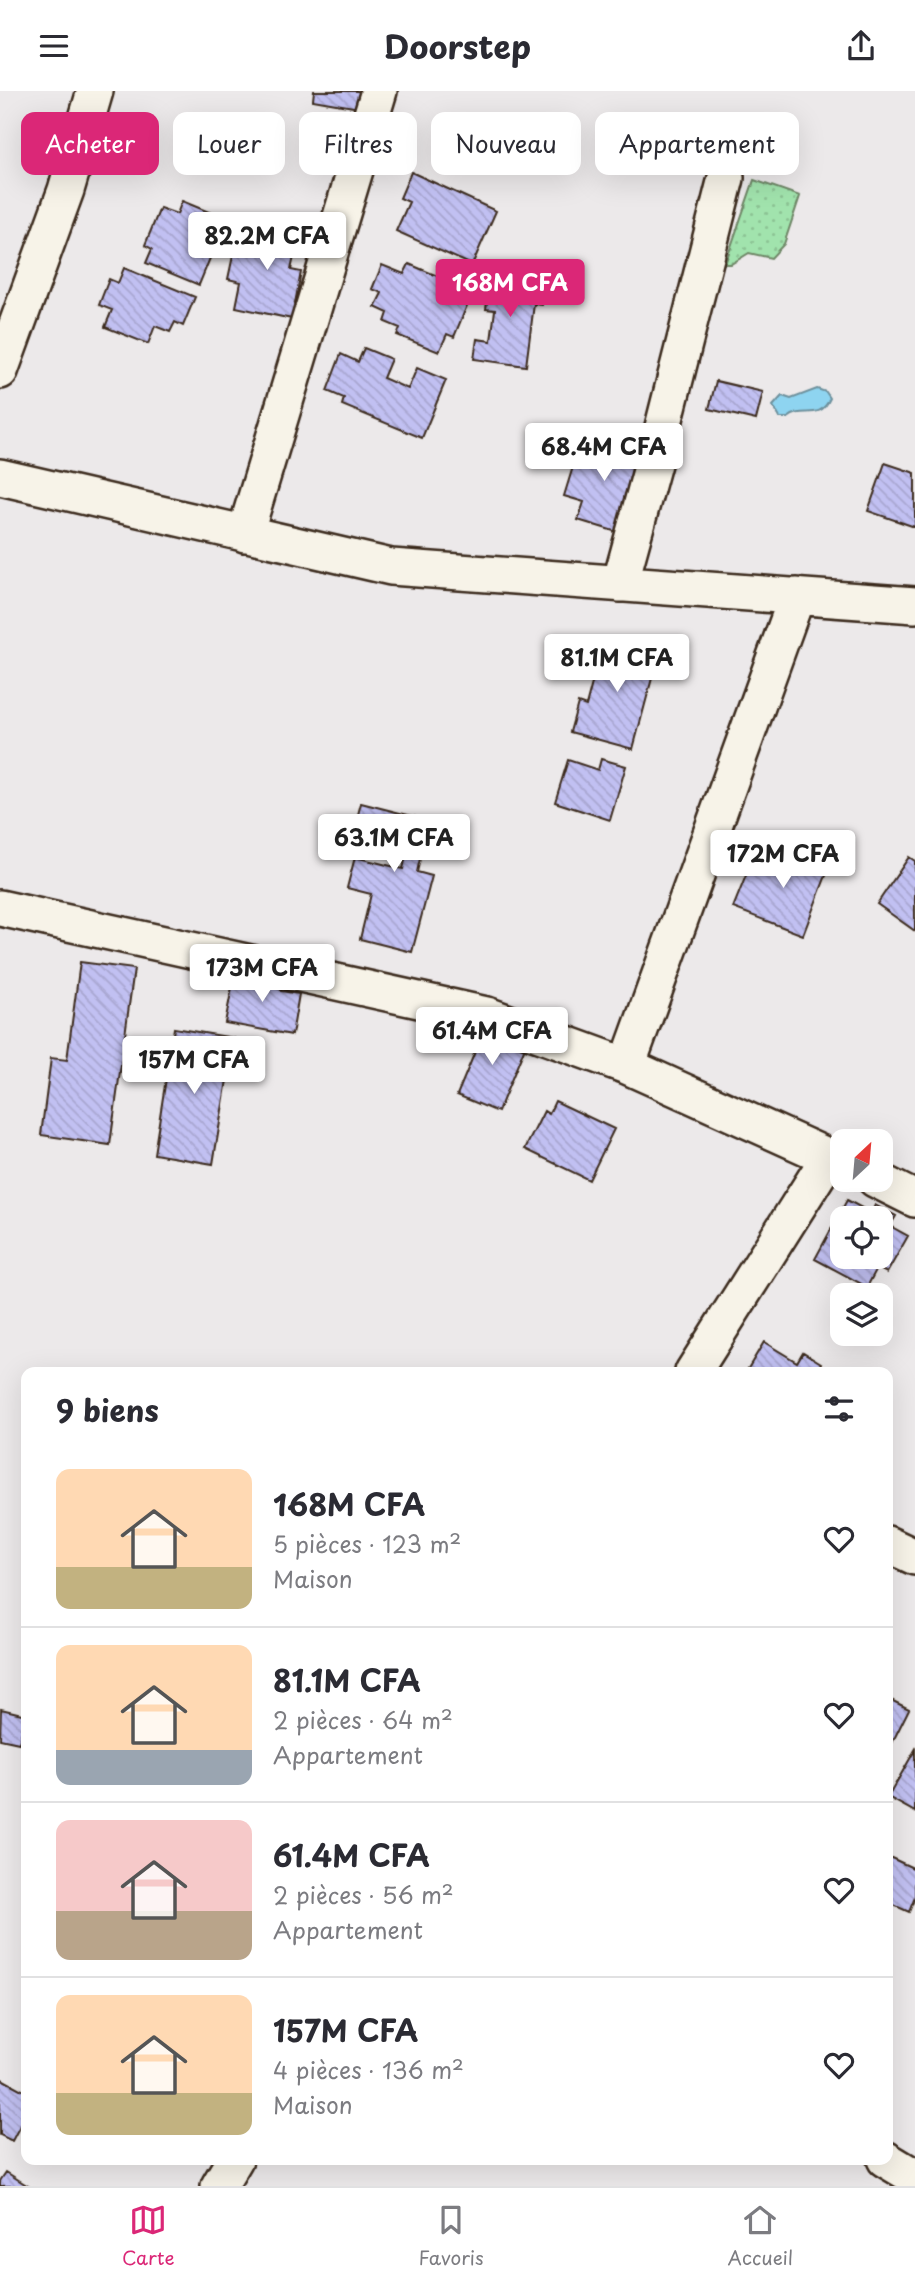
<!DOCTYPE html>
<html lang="fr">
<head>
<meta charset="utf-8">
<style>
  :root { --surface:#fff; --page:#f2f2f3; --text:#2b2b33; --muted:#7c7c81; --line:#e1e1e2; --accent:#db2777 }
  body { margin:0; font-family:"Playpen Sans",sans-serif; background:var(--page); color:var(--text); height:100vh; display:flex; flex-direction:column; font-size:26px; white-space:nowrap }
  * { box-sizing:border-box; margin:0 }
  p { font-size:23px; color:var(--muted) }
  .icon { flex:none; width:38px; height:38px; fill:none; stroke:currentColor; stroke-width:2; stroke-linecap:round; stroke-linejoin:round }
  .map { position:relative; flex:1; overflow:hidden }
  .panel { position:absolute; left:21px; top:1276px; width:872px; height:798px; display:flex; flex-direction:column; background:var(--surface); border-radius:14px; box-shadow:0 7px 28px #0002 }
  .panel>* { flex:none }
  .banner { position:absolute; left:21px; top:21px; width:873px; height:63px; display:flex; gap:14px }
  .needle { width:46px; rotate:26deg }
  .tools { position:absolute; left:830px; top:1038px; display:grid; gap:14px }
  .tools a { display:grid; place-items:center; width:63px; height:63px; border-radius:14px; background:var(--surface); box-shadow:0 7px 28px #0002; font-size:35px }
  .price { position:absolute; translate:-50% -60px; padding:0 16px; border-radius:7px; background:#fff; color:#222; font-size:23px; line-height:46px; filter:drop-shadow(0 2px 4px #0008) }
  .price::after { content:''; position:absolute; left:50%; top:42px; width:21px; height:16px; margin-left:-10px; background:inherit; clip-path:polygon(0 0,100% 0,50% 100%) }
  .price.active { background:var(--accent); color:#fff }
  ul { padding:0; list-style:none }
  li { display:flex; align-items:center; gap:21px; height:175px; padding:0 35px }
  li+li { border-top:2px solid var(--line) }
  li span { display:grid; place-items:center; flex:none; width:196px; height:140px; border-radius:14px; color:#555 }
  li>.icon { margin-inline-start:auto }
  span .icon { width:84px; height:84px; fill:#fffc; stroke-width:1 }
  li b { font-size:30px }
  h2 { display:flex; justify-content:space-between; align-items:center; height:84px; padding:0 35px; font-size:30px }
  .pill { padding:0 24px; border-radius:14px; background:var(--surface); box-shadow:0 7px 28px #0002; font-size:24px; line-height:63px }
  .pill.active { background:var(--accent); color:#fff }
  header { display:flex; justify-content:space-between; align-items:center; height:91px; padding:0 35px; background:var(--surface); font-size:32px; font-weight:700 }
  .dock { display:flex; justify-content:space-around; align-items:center; height:98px; border-top:2px solid var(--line); background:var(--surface); font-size:19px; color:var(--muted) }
  .dock a { display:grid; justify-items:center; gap:4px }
  .dock .active { color:var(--accent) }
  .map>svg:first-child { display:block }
  .grass { fill:url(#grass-dots); stroke:#6e8666; stroke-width:2 }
  .water { fill:#8ed4f0; stroke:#6d909c; stroke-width:2 }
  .building { fill:url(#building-back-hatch); stroke:#3b2a1e; stroke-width:2; fill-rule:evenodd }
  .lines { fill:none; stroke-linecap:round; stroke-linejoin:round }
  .minor-casing { stroke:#3b2a1e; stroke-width:40 }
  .minor { stroke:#f7f3e8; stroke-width:35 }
</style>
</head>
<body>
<header><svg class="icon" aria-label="menu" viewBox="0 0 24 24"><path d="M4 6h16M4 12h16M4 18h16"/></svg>Doorstep<svg class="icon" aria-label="share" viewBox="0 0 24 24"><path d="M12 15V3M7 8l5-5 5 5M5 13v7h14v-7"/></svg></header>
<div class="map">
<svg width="915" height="2095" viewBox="0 0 915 2095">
  <defs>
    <pattern id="grass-dots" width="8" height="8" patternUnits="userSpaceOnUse" patternTransform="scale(1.75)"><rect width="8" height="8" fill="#a1e3ad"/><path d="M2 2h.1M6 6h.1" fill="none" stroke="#8cc394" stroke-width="1.8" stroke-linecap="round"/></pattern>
    <pattern id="building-back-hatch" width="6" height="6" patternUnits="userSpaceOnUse" patternTransform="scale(1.75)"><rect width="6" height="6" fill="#c1c0f2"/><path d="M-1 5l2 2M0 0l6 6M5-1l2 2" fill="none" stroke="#a7a5cf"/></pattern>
  </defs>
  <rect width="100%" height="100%" fill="#ece9ea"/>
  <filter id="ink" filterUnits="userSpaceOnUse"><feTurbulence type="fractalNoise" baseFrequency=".0143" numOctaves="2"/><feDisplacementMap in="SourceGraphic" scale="14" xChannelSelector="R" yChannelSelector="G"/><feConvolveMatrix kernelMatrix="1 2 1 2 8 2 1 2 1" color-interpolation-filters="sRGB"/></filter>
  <g filter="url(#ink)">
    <!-- grass -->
    <path class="grass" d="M 754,89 L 800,105 L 784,153 L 771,167 L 749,162 L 731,173 L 725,173 Z"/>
    <!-- water -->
    <path class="water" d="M 817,298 L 826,301 L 830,307 C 819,332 803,314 788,327 L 780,327 L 773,315 L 782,305 L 791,308 Z"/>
    <!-- building -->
    <path class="building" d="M 314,0 L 368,0 L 365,18 L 313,9 Z
      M 411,81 L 496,120 L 472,174 L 396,140 L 409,111 L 400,107 Z
      M 182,110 L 226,128 L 199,194 L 146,172 L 152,158 L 145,154 L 160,117 L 177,123 Z
      M 248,133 L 299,143 L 291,179 L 301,181 L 292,228 L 236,216 L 241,191 L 228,188 L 234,160 L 242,162 Z
      M 409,173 L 473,200 L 454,246 L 447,243 L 439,261 L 397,244 L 400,237 L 385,231 L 388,222 L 375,216 L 382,202 L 372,198 L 382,174 L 404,183 Z
      M 124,177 L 195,206 L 183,235 L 175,231 L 170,241 L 155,235 L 148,253 L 105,236 L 112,219 L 99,214 L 109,188 L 118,192 Z
      M 491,183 L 545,190 L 542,214 L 534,213 L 526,275 L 474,268 L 477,248 L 491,250 L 495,219 L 486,218 Z
      M 364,257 L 391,268 L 383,287 L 408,298 L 417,277 L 446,289 L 422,347 L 342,314 L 344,307 L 327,300 L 341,263 L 358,271 Z
      M 716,290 L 763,301 L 756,329 L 709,318 Z
      M 583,343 L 602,349 L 600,356 L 648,371 L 617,441 L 578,429 L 584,411 L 564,405 Z
      M 885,372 L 915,382 L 915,436 L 868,420 Z
      M 604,547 L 659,561 L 633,658 L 570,641 L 578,612 L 586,615 Z
      M 601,668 L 626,675 L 610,729 L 555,711 L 568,669 L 598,679 Z
      M 361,712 L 447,734 L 439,763 L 422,759 L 417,781 L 432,785 L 412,861 L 360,848 L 371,803 L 347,797 L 355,766 L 403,778 L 406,765 L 351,751 Z
      M 783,756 L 830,774 L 803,844 L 733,817 L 753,767 L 775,776 Z
      M 909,766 L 915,770 L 915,840 L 877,813 Z
      M 80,871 L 134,878 L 110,1054 L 41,1044 L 51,967 L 67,969 Z
      M 235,881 L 283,889 L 281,900 L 299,903 L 292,944 L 225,932 Z
      M 487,932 L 528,949 L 498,1021 L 457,1004 Z
      M 174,937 L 234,947 L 213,1073 L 154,1063 Z
      M 555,1010 L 614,1038 L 589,1089 L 525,1058 L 544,1020 L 549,1023 Z
      M 847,1109 L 871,1122 L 875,1114 L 896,1125 L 890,1135 L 908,1145 L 887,1182 L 877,1177 L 867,1196 L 815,1168 ZM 842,1127 L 880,1127 L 880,1166 L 842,1166 Z
      M 764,1251 L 797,1271 L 803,1261 L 821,1272 L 816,1281 L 746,1281 Z
      M 887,1607 L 909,1618 L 887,1662 Z
      M 1,1618 L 26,1624 L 19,1652 L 0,1648 Z
      M 915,1659 L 915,1721 L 888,1706 Z
      M 887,1765 L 915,1778 L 915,1806 L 909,1821 L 887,1811 Z
      M 0,1987 L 26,2001 L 26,2023 L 12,2050 L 0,2044 Z
      M 6,2081 L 28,2095 L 0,2095 L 0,2090 Z"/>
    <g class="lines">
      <!-- minor casing -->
      <g class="minor-casing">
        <path id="minor" d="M 0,280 L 66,99 L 95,0
          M 0,386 L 391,476 L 915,514
          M 245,443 L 379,0
          M 620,493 L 663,336 L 726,87
          M 0,817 L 487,924 L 627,975 L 842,1072
          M 627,975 L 797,505
          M 875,1088 L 915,1108
          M 693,1281 L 829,1066
          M 887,1453 L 915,1466
          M 885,2068 L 915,2086
          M 219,2095 L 235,2068"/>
      </g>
      <!-- minor -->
      <use href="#minor" class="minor"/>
    </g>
  </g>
</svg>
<div class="tools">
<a><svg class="needle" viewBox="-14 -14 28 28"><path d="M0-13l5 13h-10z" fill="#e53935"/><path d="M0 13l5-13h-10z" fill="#7c7c81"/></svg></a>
<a><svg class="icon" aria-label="locate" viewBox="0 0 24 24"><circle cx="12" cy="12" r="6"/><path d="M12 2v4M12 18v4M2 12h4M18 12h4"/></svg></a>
<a><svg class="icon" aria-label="layers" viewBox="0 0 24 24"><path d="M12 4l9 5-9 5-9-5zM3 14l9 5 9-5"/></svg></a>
</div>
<b class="price" style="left:267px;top:181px">82.2M CFA</b>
<b class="price active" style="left:510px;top:228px">168M CFA</b>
<b class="price" style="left:604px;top:392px">68.4M CFA</b>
<b class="price" style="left:617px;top:603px">81.1M CFA</b>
<b class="price" style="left:394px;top:783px">63.1M CFA</b>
<b class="price" style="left:783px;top:799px">172M CFA</b>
<b class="price" style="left:262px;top:913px">173M CFA</b>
<b class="price" style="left:492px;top:976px">61.4M CFA</b>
<b class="price" style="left:194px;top:1005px">157M CFA</b>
<div class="banner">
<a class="pill active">Acheter</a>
<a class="pill">Louer</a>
<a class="pill">Filtres</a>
<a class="pill">Nouveau</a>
<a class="pill">Appartement</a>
</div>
<section class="panel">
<h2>9 biens<svg class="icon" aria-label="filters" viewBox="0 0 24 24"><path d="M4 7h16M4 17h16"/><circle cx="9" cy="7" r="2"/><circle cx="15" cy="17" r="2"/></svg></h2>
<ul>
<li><span style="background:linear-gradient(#ffd9b3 70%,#c2b280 0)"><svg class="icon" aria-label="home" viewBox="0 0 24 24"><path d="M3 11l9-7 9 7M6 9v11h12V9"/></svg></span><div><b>168M CFA</b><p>5 pièces · 123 m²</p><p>Maison</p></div><svg class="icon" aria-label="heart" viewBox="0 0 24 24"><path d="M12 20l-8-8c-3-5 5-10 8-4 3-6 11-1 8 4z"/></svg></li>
<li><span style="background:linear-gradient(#ffd9b3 75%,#9aa5b1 0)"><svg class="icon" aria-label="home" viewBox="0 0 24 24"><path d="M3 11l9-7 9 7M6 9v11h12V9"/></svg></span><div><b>81.1M CFA</b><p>2 pièces · 64 m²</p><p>Appartement</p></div><svg class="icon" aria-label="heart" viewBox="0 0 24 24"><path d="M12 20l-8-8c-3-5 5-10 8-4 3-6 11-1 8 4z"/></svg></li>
<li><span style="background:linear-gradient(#f6c9c9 65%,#b9a48a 0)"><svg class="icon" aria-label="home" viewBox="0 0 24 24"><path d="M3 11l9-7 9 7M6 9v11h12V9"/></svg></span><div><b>61.4M CFA</b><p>2 pièces · 56 m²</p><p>Appartement</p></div><svg class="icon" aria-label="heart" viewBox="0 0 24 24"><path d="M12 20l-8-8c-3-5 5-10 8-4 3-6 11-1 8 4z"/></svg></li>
<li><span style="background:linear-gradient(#ffd9b3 70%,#c2b280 0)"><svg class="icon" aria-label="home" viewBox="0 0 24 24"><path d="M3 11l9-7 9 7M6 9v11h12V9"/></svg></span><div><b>157M CFA</b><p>4 pièces · 136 m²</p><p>Maison</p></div><svg class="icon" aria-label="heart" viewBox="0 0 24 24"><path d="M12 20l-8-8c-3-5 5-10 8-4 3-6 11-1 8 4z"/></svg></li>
</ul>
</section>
</div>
<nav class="dock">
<a class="active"><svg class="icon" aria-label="map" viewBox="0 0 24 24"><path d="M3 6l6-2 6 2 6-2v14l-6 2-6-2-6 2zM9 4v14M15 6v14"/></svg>Carte</a>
<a><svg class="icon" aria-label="saved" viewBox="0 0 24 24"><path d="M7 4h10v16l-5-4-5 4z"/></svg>Favoris</a>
<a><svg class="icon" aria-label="home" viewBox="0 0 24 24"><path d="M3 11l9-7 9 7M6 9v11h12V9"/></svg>Accueil</a>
</nav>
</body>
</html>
